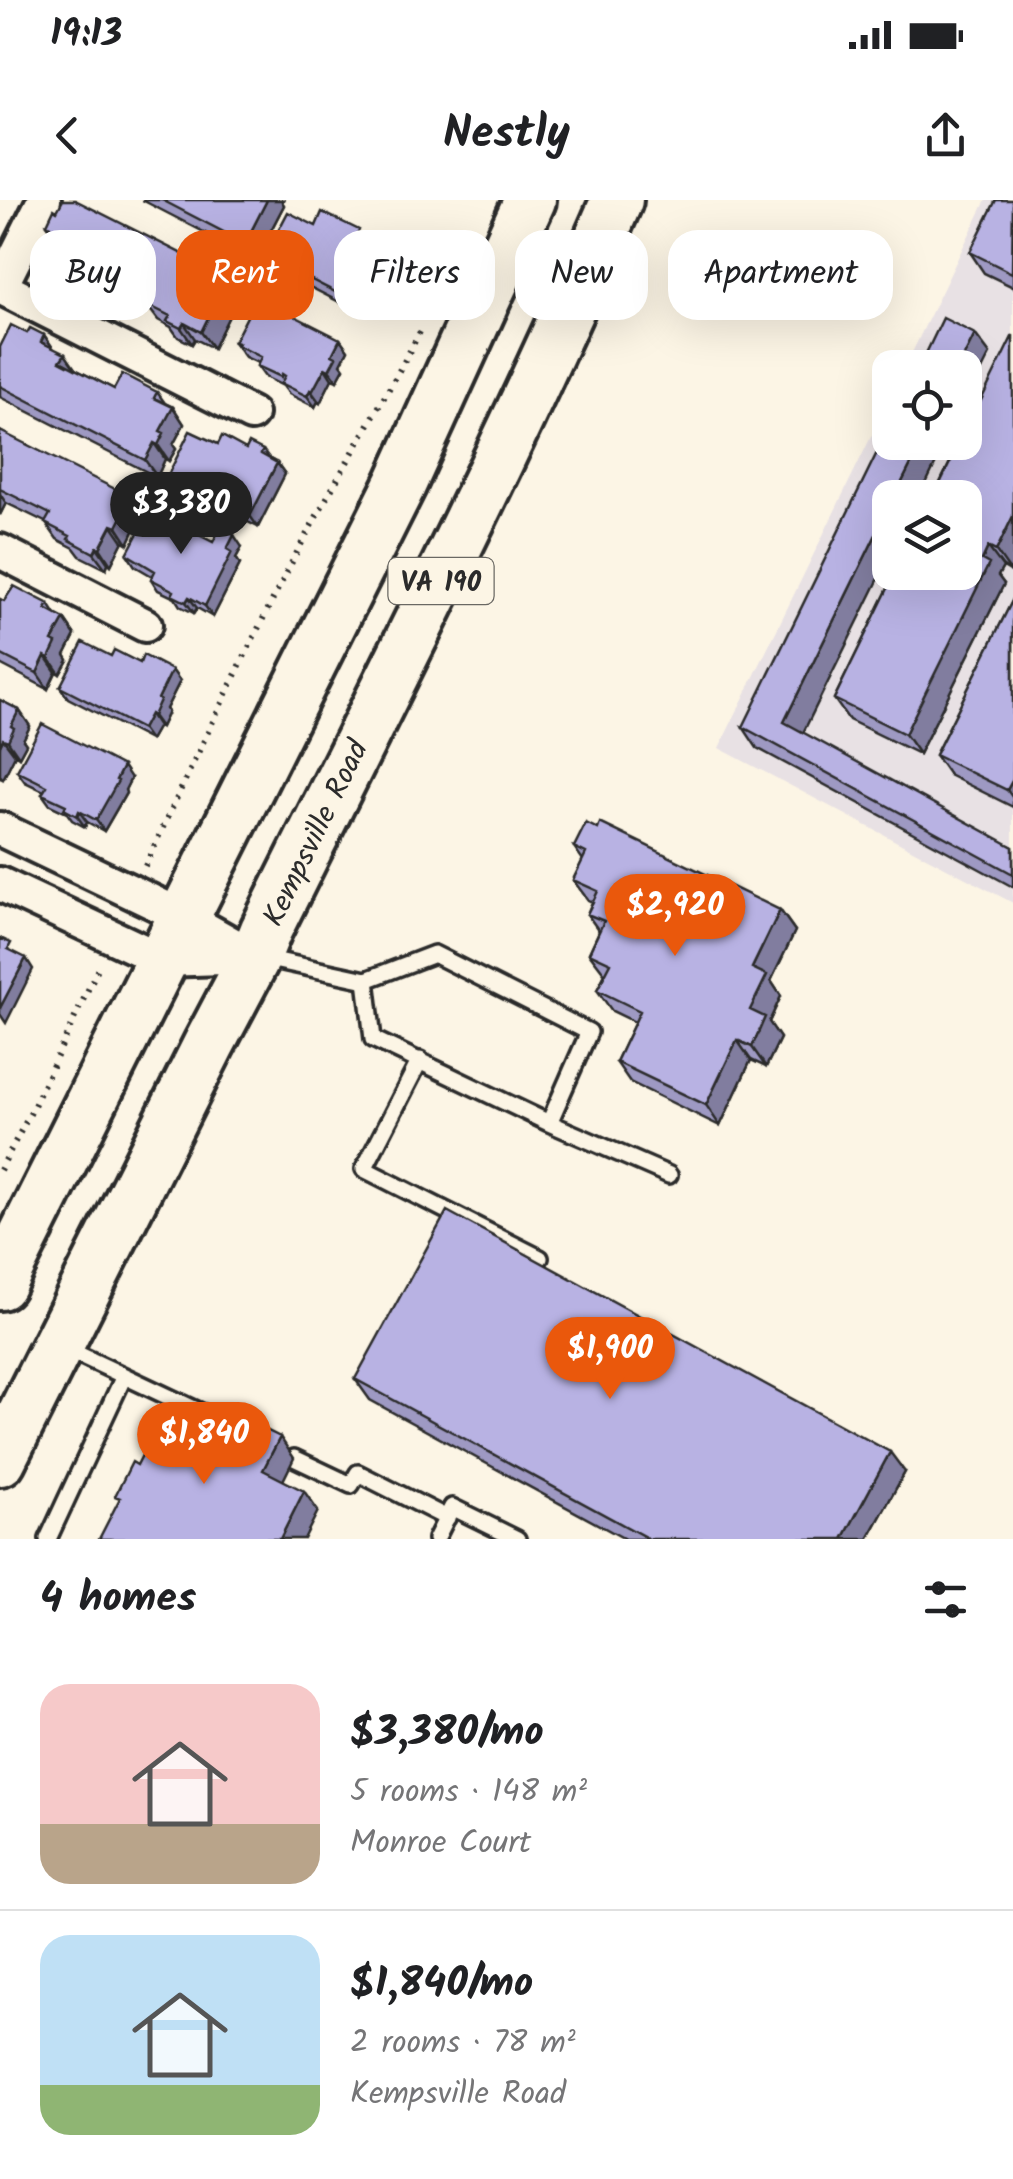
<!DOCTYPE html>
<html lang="en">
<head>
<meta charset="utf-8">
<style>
  :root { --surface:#fff; --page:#f2f2f2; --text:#202124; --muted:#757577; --line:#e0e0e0; --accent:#ea580c }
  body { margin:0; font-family:Kalam,sans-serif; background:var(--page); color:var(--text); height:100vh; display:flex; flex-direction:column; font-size:38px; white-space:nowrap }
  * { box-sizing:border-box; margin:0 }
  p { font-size:32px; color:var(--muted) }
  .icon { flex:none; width:55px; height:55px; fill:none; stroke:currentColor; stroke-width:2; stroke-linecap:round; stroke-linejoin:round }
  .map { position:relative; height:1339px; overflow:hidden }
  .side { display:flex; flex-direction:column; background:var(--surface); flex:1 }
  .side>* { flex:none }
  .banner { position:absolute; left:30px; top:30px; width:955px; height:90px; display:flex; gap:20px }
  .controls { position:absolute; left:872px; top:150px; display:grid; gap:20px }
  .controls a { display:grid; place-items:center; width:110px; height:110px; border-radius:20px; background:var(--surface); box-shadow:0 10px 40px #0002; font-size:50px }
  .price { position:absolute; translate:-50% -85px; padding:0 22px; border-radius:35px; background:var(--accent); color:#fff; font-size:32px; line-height:65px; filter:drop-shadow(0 2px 5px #0008) }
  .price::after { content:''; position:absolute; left:50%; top:60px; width:30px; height:22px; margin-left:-15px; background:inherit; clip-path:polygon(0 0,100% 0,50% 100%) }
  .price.on { background:#222; color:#fff }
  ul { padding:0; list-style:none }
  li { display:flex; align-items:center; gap:30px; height:250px; padding:0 40px }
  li+li { border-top:2px solid var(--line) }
  li span { display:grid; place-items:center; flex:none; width:280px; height:200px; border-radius:30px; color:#555 }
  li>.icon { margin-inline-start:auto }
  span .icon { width:120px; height:120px; fill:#fffc; stroke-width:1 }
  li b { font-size:42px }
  h2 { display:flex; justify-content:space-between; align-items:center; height:120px; padding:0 40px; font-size:42px }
  .tag { padding:0 35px; border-radius:30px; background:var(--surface); box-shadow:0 10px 40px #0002; font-size:35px; line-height:90px }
  .tag.on { background:var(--accent); color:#fff }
  .status { display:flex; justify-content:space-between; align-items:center; height:70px; padding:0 50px; background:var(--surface); direction:ltr }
  .status svg { height:28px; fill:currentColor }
  header { display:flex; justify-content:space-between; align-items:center; height:130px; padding:0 40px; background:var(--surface); font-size:45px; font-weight:700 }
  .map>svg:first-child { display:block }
  .built { fill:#e8e1e4; fill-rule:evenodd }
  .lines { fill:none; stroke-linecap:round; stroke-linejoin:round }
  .lane-casing { stroke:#2b2b2b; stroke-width:22 }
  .street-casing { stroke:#2b2b2b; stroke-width:40 }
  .primary-casing { stroke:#2b2b2b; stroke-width:58 }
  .path { stroke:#2b2b2b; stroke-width:6; stroke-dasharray:2.5 8; stroke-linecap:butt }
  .lane { stroke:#fcf5e5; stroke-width:15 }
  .street { stroke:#fcf5e5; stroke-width:32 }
  .primary { stroke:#fcf5e5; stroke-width:50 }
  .wall { fill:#9e99c3; stroke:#2b2b2b; stroke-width:2.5 }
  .shaded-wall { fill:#817d9f; stroke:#2b2b2b; stroke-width:2.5 }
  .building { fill:#b8b2e3; stroke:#2b2b2b; stroke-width:2.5 }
  .labels { text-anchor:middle; stroke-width:10; stroke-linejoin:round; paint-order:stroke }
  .shield { fill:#fcf5e5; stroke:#6a6863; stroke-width:2.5 }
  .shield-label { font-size:28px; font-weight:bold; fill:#2b2b2b }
  .street-label { font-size:30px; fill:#2b2b2b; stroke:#fcf5e5 }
</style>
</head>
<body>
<div class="status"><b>19:13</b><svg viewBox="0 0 49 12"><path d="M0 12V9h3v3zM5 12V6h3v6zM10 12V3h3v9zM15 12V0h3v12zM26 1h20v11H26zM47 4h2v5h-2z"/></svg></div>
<header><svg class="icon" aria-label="back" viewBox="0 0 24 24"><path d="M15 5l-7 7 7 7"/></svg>Nestly<svg class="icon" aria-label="share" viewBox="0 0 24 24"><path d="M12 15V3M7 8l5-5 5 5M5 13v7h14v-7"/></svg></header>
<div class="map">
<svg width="1013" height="1339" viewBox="0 0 1013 1339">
  <rect width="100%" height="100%" fill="#fcf5e5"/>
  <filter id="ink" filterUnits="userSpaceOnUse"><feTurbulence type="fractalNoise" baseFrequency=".01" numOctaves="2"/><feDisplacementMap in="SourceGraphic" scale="20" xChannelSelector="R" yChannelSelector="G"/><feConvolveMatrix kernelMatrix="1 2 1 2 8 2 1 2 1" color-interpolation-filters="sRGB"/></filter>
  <g filter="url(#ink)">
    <!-- built -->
    <path class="built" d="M 986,0 L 1013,0 L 1013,703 L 719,548 L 890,198 L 890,242 L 965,242 L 965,168 L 905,167 ZM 890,298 L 965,298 L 965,372 L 890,372 Z"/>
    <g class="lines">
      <!-- lane casing -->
      <g class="lane-casing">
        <path id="lane" d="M 264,758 L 366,780 L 434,754 L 589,832 L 549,923 L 373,839 L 366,780
          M 420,860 L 364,969 L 540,1058
          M 549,923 L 669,975
          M 65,1148 L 239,1230
          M 294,1258 L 351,1285 L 358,1273 L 447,1318
          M 48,1339 L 124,1176
          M 436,1339 L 452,1307 L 517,1339"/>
      </g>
      <!-- street casing -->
      <g class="street-casing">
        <path id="street" d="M 0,87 L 251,214
          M 0,88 L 44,0
          M 0,351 L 145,425
          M 0,629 L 184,717 L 255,757
          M 0,684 L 162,760 L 254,757"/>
      </g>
      <!-- primary casing -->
      <g class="primary-casing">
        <path id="primary" d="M 0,1084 L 401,283 L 530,0
          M 0,1260 L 209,844 L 255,757 L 266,730 C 386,488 510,248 617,0"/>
      </g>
      <!-- path -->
      <path class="path" d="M 145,666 C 196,557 247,447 303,341 C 342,269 385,199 423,126
        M 0,970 L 30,914 L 100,764"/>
      <!-- lane -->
      <use href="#lane" class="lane"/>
      <!-- street -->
      <use href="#street" class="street"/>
      <!-- primary -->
      <use href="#primary" class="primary"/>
    </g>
    <!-- wall -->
    <path class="wall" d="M 142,0 L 283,0 L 282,2 L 284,5 L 256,59 Z
      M 1013,0 L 1013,87 L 984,73 L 970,52 Z
      M 47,24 L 240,94 L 213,148 L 195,139 L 192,144 L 178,137 L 171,127 L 158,120 L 146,104 L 107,84 L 100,97 L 65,80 L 57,68 L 50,65 L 39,48 L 49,28 Z
      M 316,26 L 367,41 L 375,46 L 383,57 L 372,77 L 375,81 L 368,96 L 363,94 L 355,110 L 273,68 L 265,56 Z
      M 27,133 L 44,135 L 53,148 L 75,169 L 114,189 L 157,192 L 165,203 L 173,207 L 184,224 L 173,245 L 176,249 L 169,261 L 165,259 L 157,277 L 0,197 L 0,147 Z
      M 340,139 L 348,150 L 341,164 L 344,168 L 337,181 L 332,179 L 320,203 L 318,201 L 315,207 L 289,194 L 283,186 L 265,177 L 257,166 L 258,163 L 245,157 L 234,142 Z
      M 0,231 L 139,311 L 132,325 L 135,329 L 128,344 L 123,341 L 111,365 L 108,363 L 106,369 L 80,356 L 74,348 L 57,339 L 45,322 L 6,303 L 0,315 Z
      M 960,242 L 1010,371 L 1003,367 L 998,376 L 1004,384 L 919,554 L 849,520 L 834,499 Z
      M 246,249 L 263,250 L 270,259 L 277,263 L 285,274 L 258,327 L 176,286 L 168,275 Z
      M 213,342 L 242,347 L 236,358 L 240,364 L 213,417 L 197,408 L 194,413 L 180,406 L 175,398 L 158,390 L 151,379 L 152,376 L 135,366 L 127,354 Z
      M 0,399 L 4,401 L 49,404 L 56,415 L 64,419 L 75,435 L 65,455 L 68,460 L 60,474 L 56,472 L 48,489 L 0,464 Z
      M 1013,399 L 1013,607 L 949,575 L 935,555 Z
      M 140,463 L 172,470 L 180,481 L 166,509 L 168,512 L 161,527 L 158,526 L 150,540 L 68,498 L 60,487 Z
      M 0,500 L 19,510 L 30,526 L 23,540 L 26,544 L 19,557 L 15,555 L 3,579 L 0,578 Z
      M 743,527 L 1013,647 L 1013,687 L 757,548 Z
      M 17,571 L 131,578 L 125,590 L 126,593 L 104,631 L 87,622 L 85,627 L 72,620 L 67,613 L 50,605 L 42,594 L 44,591 L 25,582 Z
      M 574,647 L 780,710 L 795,731 L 771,781 L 781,796 L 769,822 L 780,838 L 766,867 L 751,860 L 720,926 L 630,882 L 616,862 L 635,822 L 612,811 L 597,790 L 605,774 L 589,753 L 599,731 L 587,714 L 592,702 L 588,700 L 573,680 L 583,660 Z
      M 355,1179 L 905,1272 L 868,1339 L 625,1339 L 370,1200 Z"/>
    <!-- shaded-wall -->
    <path class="shaded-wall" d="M 267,0 L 283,0 L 282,2 L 284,5 L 256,59 L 245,43 Z
      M 375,46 L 383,57 L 372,77 L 375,81 L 368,96 L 360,85 L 363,68 Z
      M 96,68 L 107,84 L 100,97 L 89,81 Z
      M 228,77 L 240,94 L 213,148 L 201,132 Z
      M 355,83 L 363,94 L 355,110 L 347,98 Z
      M 184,123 L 195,139 L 192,144 L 181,128 Z
      M 975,134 L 990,154 L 965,204 L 965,168 L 958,168 Z
      M 44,135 L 55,151 L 41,142 Z
      M 340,139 L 348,150 L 341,164 L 344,168 L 337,181 L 329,170 L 332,155 Z
      M 65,154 L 76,170 L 60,161 Z
      M 325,168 L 332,179 L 320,203 L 312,192 Z
      M 310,190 L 318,201 L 315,207 L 307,196 Z
      M 173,207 L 184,224 L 173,245 L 176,249 L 169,261 L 158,245 L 160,231 Z
      M 922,242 L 946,242 L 919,298 L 894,298 Z
      M 154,243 L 165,259 L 157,277 L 145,260 Z
      M 277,263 L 285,274 L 258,327 L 250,316 Z
      M 0,294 L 6,303 L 0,315 Z
      M 127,295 L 139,311 L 132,325 L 135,329 L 128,344 L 117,327 L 119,311 Z
      M 890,306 L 890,356 L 798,543 L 784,522 Z
      M 1013,316 L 1013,365 L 1010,371 L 996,351 Z
      M 112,325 L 123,341 L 111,365 L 100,348 Z
      M 234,335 L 242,347 L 236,358 L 240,364 L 213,417 L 205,406 L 227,349 Z
      M 97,347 L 108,363 L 106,369 L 94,353 Z
      M 988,347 L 1003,367 L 998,376 L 1004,384 L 919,554 L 905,534 Z
      M 189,397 L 197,408 L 194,413 L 186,402 Z
      M 64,419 L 75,435 L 65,455 L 68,460 L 60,474 L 49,458 L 52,441 Z
      M 45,456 L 56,472 L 48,489 L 37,473 Z
      M 172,470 L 180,481 L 166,509 L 168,512 L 161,527 L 153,516 L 158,499 Z
      M 19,510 L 30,526 L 23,540 L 26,544 L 19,557 L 8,541 L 11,526 Z
      M 150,514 L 158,526 L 150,540 L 142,529 Z
      M 3,539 L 15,555 L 3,579 L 0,575 L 0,546 Z
      M 123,566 L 131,578 L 125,590 L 126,593 L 104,631 L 96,620 Z
      M 1013,579 L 1013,598 L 1007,590 Z
      M 79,611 L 87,622 L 85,627 L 77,616 Z
      M 780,710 L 795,731 L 771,781 L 781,796 L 769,822 L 780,838 L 766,867 L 752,847 L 750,810 L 752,768 Z
      M 26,758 L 33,769 L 6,823 L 0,814 L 0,808 Z
      M 737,840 L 751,860 L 720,926 L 706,905 Z
      M 280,1237 L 294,1258 L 278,1291 L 263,1270 Z
      M 890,1252 L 905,1272 L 868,1339 L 843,1339 Z
      M 304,1291 L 318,1311 L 304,1339 L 280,1339 Z"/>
    <!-- building -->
    <path class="building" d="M 63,0 L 75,0 L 228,77 L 201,132 L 184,123 L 181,128 L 167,121 L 170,116 L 146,104 L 151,96 L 96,68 L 89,81 L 54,64 L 57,58 L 39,48 L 50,26 L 47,24 L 54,9 L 57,11 Z
      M 162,0 L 267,0 L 245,43 Z
      M 996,0 L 1013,0 L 1012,73 L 970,52 Z
      M 288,12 L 316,26 L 322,12 L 359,30 L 356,36 L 375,46 L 363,68 L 367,70 L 360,85 L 355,83 L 347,98 L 265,56 Z
      M 257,97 L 340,139 L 332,155 L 336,157 L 329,170 L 325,168 L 312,192 L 310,190 L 307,196 L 281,183 L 285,176 L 282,174 L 281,177 L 257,166 L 261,157 L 237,145 L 238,143 L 234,142 Z
      M 943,118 L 975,134 L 958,168 L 919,168 Z
      M 11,125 L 27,133 L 30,128 L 44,135 L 41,142 L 65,154 L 60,161 L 114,189 L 122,174 L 157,192 L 154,198 L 173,207 L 160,231 L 164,233 L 158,245 L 154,243 L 145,260 L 0,186 L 0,147 Z
      M 1013,135 L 1013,316 L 996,351 L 988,347 L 982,360 L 989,364 L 905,534 L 834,499 L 896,372 L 965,372 L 965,298 L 933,298 L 960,242 L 965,242 L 965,233 Z
      M 890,226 L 890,242 L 922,242 L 894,298 L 890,298 L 890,306 L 784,522 L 1013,647 L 1013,674 L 743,527 Z
      M 0,231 L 127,295 L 119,311 L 124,313 L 117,327 L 112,325 L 100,348 L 97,347 L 94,353 L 68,339 L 70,336 L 45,323 L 50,314 L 0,289 Z
      M 190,231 L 218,244 L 222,236 L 246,249 L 249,243 L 263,250 L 261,254 L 277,263 L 250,316 L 168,275 Z
      M 150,310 L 213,342 L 220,328 L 234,335 L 227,349 L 232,352 L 205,406 L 189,397 L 186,402 L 172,395 L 174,391 L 151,379 L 155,371 L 127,354 Z
      M 14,386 L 49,404 L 46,409 L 64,419 L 52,441 L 56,443 L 49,458 L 45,456 L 37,473 L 0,454 L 0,399 L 4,401 Z
      M 1013,399 L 1013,579 L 1007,590 L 935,555 Z
      M 83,442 L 111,456 L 114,450 L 140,463 L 143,455 L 172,470 L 158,499 L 160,500 L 153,516 L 150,514 L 142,529 L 60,487 Z
      M 0,500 L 19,510 L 11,526 L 14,528 L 8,541 L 3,539 L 0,546 Z
      M 42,524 L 123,566 L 116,580 L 118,581 L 96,620 L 79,611 L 77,616 L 64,609 L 66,605 L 42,594 L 47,586 L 17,571 Z
      M 586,623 L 598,629 L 600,623 L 780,710 L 752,768 L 767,775 L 750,810 L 765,817 L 752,847 L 737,840 L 706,905 L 616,862 L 640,811 L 597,790 L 611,763 L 589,753 L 604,721 L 587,714 L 598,691 L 573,680 L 586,653 L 574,647 Z
      M 0,738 L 11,743 L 8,749 L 26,758 L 0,808 Z
      M 447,1011 L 890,1252 L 843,1339 L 649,1339 L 355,1179 Z
      M 228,1211 L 280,1237 L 263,1270 L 304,1291 L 280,1339 L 99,1339 L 120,1298 L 115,1296 L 132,1262 L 137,1265 L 161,1218 L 212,1244 Z"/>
  </g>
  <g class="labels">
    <!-- shield labels -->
    <rect class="shield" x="388.5" y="358" width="105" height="46" rx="8"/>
    <g class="shield-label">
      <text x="441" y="391">VA 190</text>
    </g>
    <!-- street labels -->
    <g class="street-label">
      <text transform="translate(315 633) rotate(-64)" y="10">Kempsville Road</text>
    </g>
  </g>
</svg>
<div class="controls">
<a><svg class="icon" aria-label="locate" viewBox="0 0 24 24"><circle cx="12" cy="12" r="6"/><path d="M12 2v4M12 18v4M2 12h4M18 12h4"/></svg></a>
<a><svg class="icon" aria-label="layers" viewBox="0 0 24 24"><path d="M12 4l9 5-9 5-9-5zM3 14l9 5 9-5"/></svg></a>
</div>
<b class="price on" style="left:181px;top:357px">$3,380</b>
<b class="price" style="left:675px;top:759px">$2,920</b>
<b class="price" style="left:610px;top:1202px">$1,900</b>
<b class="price" style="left:204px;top:1287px">$1,840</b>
<div class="banner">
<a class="tag">Buy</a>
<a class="tag on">Rent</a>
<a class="tag">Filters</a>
<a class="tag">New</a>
<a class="tag">Apartment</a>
</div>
</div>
<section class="side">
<h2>4 homes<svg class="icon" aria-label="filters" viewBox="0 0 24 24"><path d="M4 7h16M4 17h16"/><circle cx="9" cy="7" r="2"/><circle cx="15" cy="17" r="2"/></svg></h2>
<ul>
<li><span style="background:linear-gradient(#f6c9c9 70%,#b9a48a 0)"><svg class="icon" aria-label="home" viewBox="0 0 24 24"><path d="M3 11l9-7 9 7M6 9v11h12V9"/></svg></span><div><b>$3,380/mo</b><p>5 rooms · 148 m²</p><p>Monroe Court</p></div></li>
<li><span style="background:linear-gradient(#bfe0f5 75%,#8fb573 0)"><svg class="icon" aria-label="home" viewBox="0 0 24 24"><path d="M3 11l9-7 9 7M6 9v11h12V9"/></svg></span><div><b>$1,840/mo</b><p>2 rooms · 78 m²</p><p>Kempsville Road</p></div></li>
</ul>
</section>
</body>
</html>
